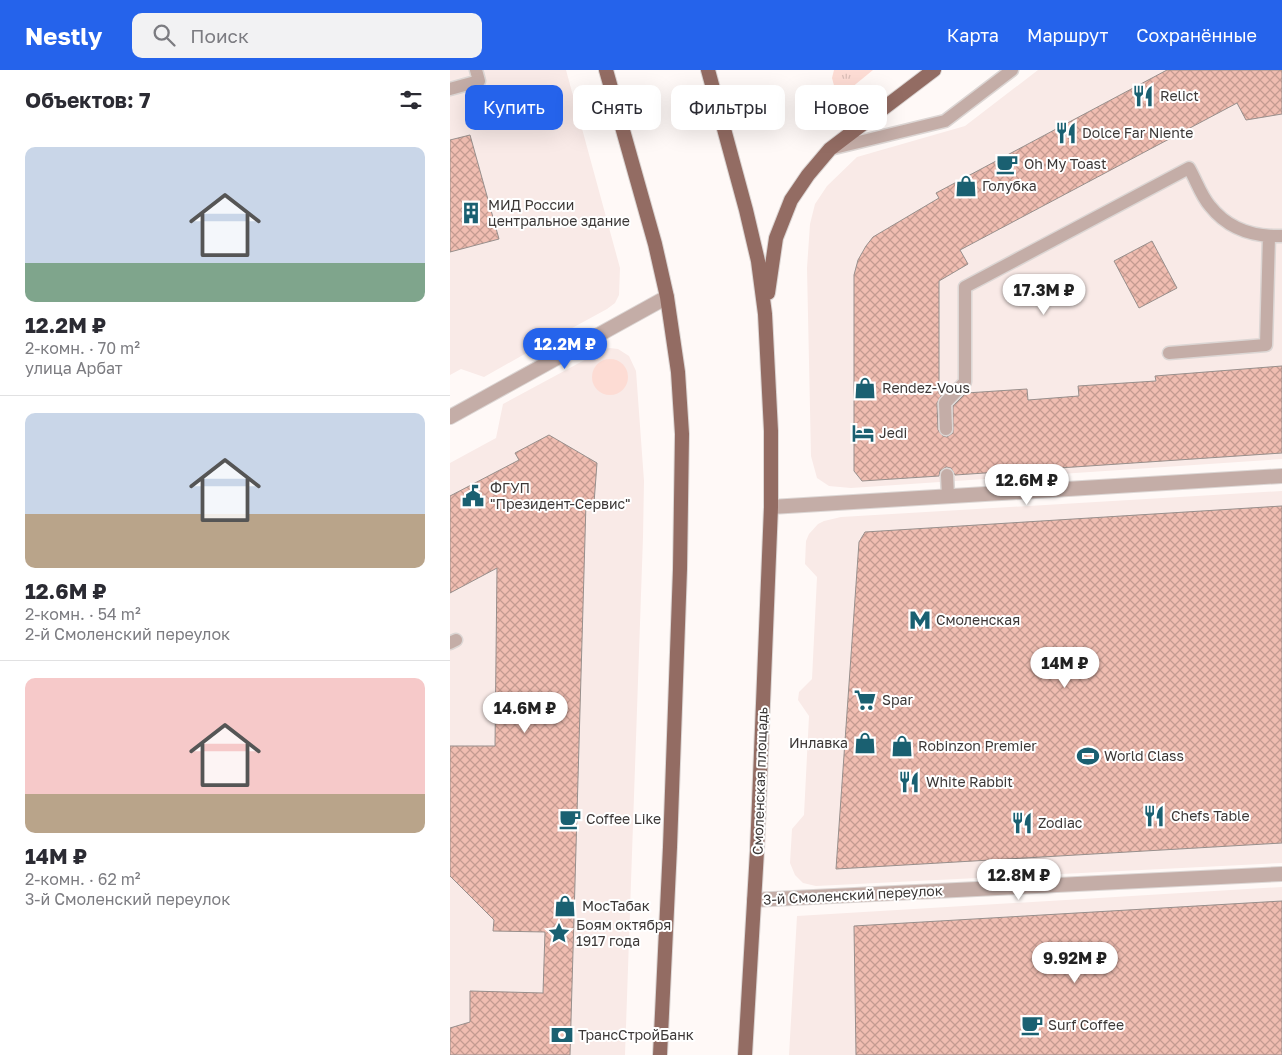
<!DOCTYPE html>
<html lang="ru">
<head>
<meta charset="utf-8">
<style>
  :root { --surface:#fff; --page:#f2f2f3; --text:#2b2b33; --muted:#7c7c81; --line:#e1e1e2; --accent:#2563eb }
  body { margin:0; font-family:"Golos Text",sans-serif; background:var(--page); color:var(--text); height:100vh; display:flex; flex-direction:column; font-size:19px; white-space:nowrap }
  * { box-sizing:border-box; margin:0 }
  p { font-size:16px; color:var(--muted) }
  .icon { flex:none; width:28px; height:28px; fill:none; stroke:currentColor; stroke-width:2; stroke-linecap:round; stroke-linejoin:round }
  .map { position:relative; flex:1; overflow:hidden }
  .details { display:flex; flex-direction:column; background:var(--surface); width:450px }
  .details>* { flex:none }
  .guide { position:absolute; left:15px; top:15px; width:475px; height:45px; display:flex; gap:10px }
  .price { position:absolute; translate:-50% -42px; padding:0 11px; border-radius:18px; background:#fff; color:#222; font-size:16px; line-height:32px; filter:drop-shadow(0 1px 2px #0008) }
  .price::after { content:''; position:absolute; left:50%; top:30px; width:15px; height:11px; margin-left:-8px; background:inherit; clip-path:polygon(0 0,100% 0,50% 100%) }
  .price.current { background:var(--accent); color:#fff }
  ul { padding:0; list-style:none }
  li { display:grid; align-content:center; gap:10px; height:265px; padding:0 25px }
  li+li { border-top:1px solid var(--line) }
  li span { display:grid; place-items:center; height:155px; border-radius:10px; color:#555 }
  li>.icon { margin-inline-start:auto }
  span .icon { width:90px; height:90px; fill:#fffc; stroke-width:1 }
  li b { font-size:21px }
  h2 { display:flex; justify-content:space-between; align-items:center; height:60px; padding:0 25px; font-size:21px }
  .chip { padding:0 18px; border-radius:10px; background:var(--surface); box-shadow:0 5px 20px #0002; font-size:18px; line-height:45px }
  .chip.current { background:var(--accent); color:#fff }
  header { display:flex; align-items:center; gap:30px; box-sizing:border-box; height:70px; padding:0 25px; background:var(--accent); color:#fff }
  header strong { font-size:24px }
  nav { display:flex; gap:28px; margin-inline-start:auto; font-size:18px }
  .search { width:350px; height:45px; background:var(--page); display:flex; align-items:center; gap:12px; box-sizing:border-box; padding:0 18px; border-radius:10px; color:var(--muted); font-size:19px }
  main { display:flex; flex:1; min-height:0 }
  .map>svg:first-child { display:block }
  .built { fill:#f9eae7 }
  .grass { fill:url(#grass-tufts) }
  .garden { fill:#fddcd4 }
  .building { fill:url(#building-cross-hatch); stroke:#988f8c }
  .lines { fill:none; stroke-linecap:round; stroke-linejoin:round }
  .service-casing { stroke:#dcd6d4; stroke-width:15 }
  .minor-casing { stroke:#dcd6d4; stroke-width:16 }
  .primary-casing { stroke:#dcd6d4; stroke-width:16 }
  .service { stroke:#c4ada7; stroke-width:12 }
  .minor { stroke:#c4ada7; stroke-width:14 }
  .primary { stroke:#936c63; stroke-width:14 }
  .labels { text-anchor:middle; stroke-width:4; stroke-linejoin:round; paint-order:stroke }
  .poi-label { font-size:14px; fill:#3c3837; stroke:#fff; text-anchor:start }
  .street-label { font-size:14px; fill:#3c3837; stroke:#fff }
</style>
</head>
<body>
<header>
<strong>Nestly</strong>
<div class="search"><svg class="icon" aria-label="search" viewBox="0 0 24 24"><circle cx="10" cy="10" r="6"/><path d="M15 15l6 6"/></svg>Поиск</div>
<nav><a>Карта</a><a>Маршрут</a><a>Сохранённые</a></nav>
</header>
<main>
<section class="details">
<h2>Объектов: 7<svg class="icon" aria-label="filters" viewBox="0 0 24 24"><path d="M4 7h16M4 17h16"/><circle cx="9" cy="7" r="2"/><circle cx="15" cy="17" r="2"/></svg></h2>
<ul>
<li><span style="background:linear-gradient(#c9d6e8 75%,#7fa58c 0)"><svg class="icon" aria-label="home" viewBox="0 0 24 24"><path d="M3 11l9-7 9 7M6 9v11h12V9"/></svg></span><div><b>12.2M ₽</b><p>2-комн. · 70 m²</p><p>улица Арбат</p></div></li>
<li><span style="background:linear-gradient(#c9d6e8 65%,#b9a48a 0)"><svg class="icon" aria-label="home" viewBox="0 0 24 24"><path d="M3 11l9-7 9 7M6 9v11h12V9"/></svg></span><div><b>12.6M ₽</b><p>2-комн. · 54 m²</p><p>2-й Смоленский переулок</p></div></li>
<li><span style="background:linear-gradient(#f6c9c9 75%,#b9a48a 0)"><svg class="icon" aria-label="home" viewBox="0 0 24 24"><path d="M3 11l9-7 9 7M6 9v11h12V9"/></svg></span><div><b>14M ₽</b><p>2-комн. · 62 m²</p><p>3-й Смоленский переулок</p></div></li>
</ul>
</section>
<div class="map">
<svg width="832" height="985" viewBox="0 0 832 985">
  <defs>
    <pattern id="grass-tufts" width="24" height="20" patternUnits="userSpaceOnUse" patternTransform="scale(1.25)"><rect width="24" height="20" fill="#fddcd4"/><path d="M3 7l-1-3M5 7V3M7 7l1-3M15 17l-1-3M17 17v-4M19 17l1-3" fill="none" stroke="#dabeb7"/></pattern>
    <pattern id="building-cross-hatch" width="8" height="8" patternUnits="userSpaceOnUse" patternTransform="scale(1.25)"><rect width="8" height="8" fill="#f0bdb1"/><path d="M0 0l8 8M0 8l8-8" fill="none" stroke="#c49b91"/></pattern>
  </defs>
  <rect width="100%" height="100%" fill="#fff9f7"/>
  <!-- built -->
  <path class="built" d="M 0,0 L 116,0 L 170,198 L 169,225 L 165,233 L 157,239 L 113,263 L 112,261 L 89,273 L 89,276 L 34,307 L 11,299 L 0,305 Z
    M 588,0 L 832,0 L 832,389 L 401,418 L 379,416 L 367,408 L 361,386 L 357,198 L 360,154 L 365,134 L 377,116 L 407,87 L 515,56 Z
    M 160,278 L 168,279 L 179,286 L 186,301 L 194,411 L 193,467 L 175,985 L 0,985 L 0,393 L 46,368 L 53,334 L 155,279 Z
    M 832,421 L 832,793 L 366,816 L 353,813 L 345,805 L 340,793 L 342,759 L 354,745 L 359,646 L 348,630 L 349,622 L 362,609 L 367,507 L 355,494 L 356,471 L 359,464 L 368,454 L 374,451 L 391,447 Z
    M 832,817 L 832,985 L 339,985 L 347,846 Z"/>
  <!-- grass -->
  <path class="grass" d="M 384,0 L 423,0 L 401,18 L 391,24 L 386,23 L 382,8 Z"/>
  <!-- garden -->
  <path class="garden" d="M142 307a18 18 0 1 1 36 0a18 18 0 1 1-36 0Z"/>
  <!-- building -->
  <path class="building" d="M 717,0 L 832,0 L 832,44 L 796,50 L 787,33 L 510,180 L 518,194 L 489,211 L 489,324 L 492,324 L 487,333 L 488,360 L 493,366 L 497,367 L 503,363 L 503,336 L 516,323 L 577,319 L 578,330 L 629,326 L 628,316 L 706,311 L 705,306 L 832,296 L 832,383 L 505,405 L 501,398 L 496,397 L 490,401 L 489,406 L 412,411 L 404,401 L 404,205 L 408,190 L 416,176 L 423,167 L 489,128 L 486,123 Z
    M 20,65 L 49,169 L 0,182 L 0,70 Z
    M 702,171 L 727,218 L 689,238 L 664,191 Z
    M 99,365 L 147,393 L 144,433 L 136,433 L 120,985 L 0,985 L 0,958 L 20,952 L 20,921 L 93,923 L 95,862 L 43,861 L 44,850 L 0,806 L 0,676 L 45,676 L 47,498 L 0,523 L 0,426 L 69,390 L 65,383 Z
    M 832,436 L 832,773 L 386,799 L 409,472 L 415,462 Z
    M 832,831 L 832,985 L 406,985 L 404,856 Z"/>
  <g class="lines">
    <!-- service casing -->
    <g class="service-casing">
      <path id="service" d="M 0,19 L 29,11 L 26,0
        M 380,79 L 495,51 L 562,0
        M 719,283 L 816,275 L 819,166
        M 496,359 L 495,333 L 515,312 L 515,217 L 739,98 C 746,110 751,126 760,136 C 778,159 804,167 832,166
        M 497,405 L 498,426
        M 0,573 L 6,570"/>
    </g>
    <!-- minor casing -->
    <g class="minor-casing">
      <path id="minor" d="M 0,347 L 217,227
        M 321,437 L 832,406
        M 304,830 L 832,804"/>
    </g>
    <!-- primary casing -->
    <g class="primary-casing">
      <path id="primary" d="M 156,0 L 205,174 L 217,227 L 228,302 L 232,364 L 230,499 L 220,777 L 210,985
        M 258,0 L 296,140 L 308,191 L 315,244 L 321,361 L 321,437 L 307,781 L 295,985
        M 318,223 L 326,168 L 341,130 L 358,105 L 380,79 L 484,0"/>
    </g>
    <!-- service -->
    <use href="#service" class="service"/>
    <!-- minor -->
    <use href="#minor" class="minor"/>
    <!-- primary -->
    <use href="#primary" class="primary"/>
  </g>
  <!-- icons -->
  <defs>
    <g id="restaurant-bare" transform="scale(1.725)"><path d="M-5-6h1v4h1v-4h1v4h1v-4h1v5L-1.5 .5V6h-2V.5L-5-1ZM5-6V6H3V1.5H1.5Q1.5-4 5-6Z" fill="#1a6071" stroke="#fff" stroke-width="2.5" paint-order="stroke"/></g>
    <g id="cafe-bare" transform="scale(1.725)"><path d="M-5.5-4.5H6V0H3Q3 3.5 0 3.5H-2.5Q-5.5 3.5-5.5 0ZM3-3.2v2h1.7v-2ZM-6 4.5H4V6H-6Z" fill="#1a6071" stroke="#fff" stroke-width="2.5" paint-order="stroke"/></g>
    <g id="shop-bare" transform="scale(1.725)"><path d="M-5-2.5h2.3a2.7 3.5 0 0 1 5.4 0H5L5.5 6h-11ZM-1.5-2.5h3a1.5 2.3 0 0 0-3 0Z" fill="#1a6071" stroke="#fff" stroke-width="2.5" paint-order="stroke"/></g>
    <g id="building-bare" transform="scale(1.725)"><path d="M-4-6H4V6H1V3H-1V6H-4ZM-2.5-4.3h1.7v1.8h-1.7ZM.8-4.3h1.7v1.8H.8ZM-2.5-1h1.7V.8h-1.7ZM.8-1h1.7V.8H.8Z" fill="#1a6071" stroke="#fff" stroke-width="2.5" paint-order="stroke"/></g>
    <g id="hotel-bare" transform="scale(1.725)"><path d="M-6-4.5h1.5V1H6V5H4.5V3h-9V5H-6ZM-4 0a1.8 1.8 0 1 1 3.6 0ZM.5 0V-2.5h3Q6-2.5 6 0Z" fill="#1a6071" stroke="#fff" stroke-width="2.5" paint-order="stroke"/></g>
    <g id="civic-bare" transform="scale(1.725)"><path d="M-.6-6.5H3V-4.5H.6V-3L4-1V1h2V6H-6V1h2V-1L-.6-3ZM-1.2 2.5V6h2.4V2.5Z" fill="#1a6071" stroke="#fff" stroke-width="2.5" paint-order="stroke"/></g>
    <g id="metro-bare" transform="scale(1.725)"><path d="M-5.5 5V-5H-3L0 0L3-5H5.5V5H3V-.5L0 4L-3-.5V5Z" fill="#1a6071" stroke="#fff" stroke-width="2.5" paint-order="stroke"/></g>
    <g id="supermarket-bare" transform="scale(1.725)"><path d="M-6-5.5h2.5l.6 2H6L4.5 2H-2.5L-4.4-4H-6ZM-1.5 3.2a1.3 1.3 0 1 0 .1 0ZM3 3.2a1.3 1.3 0 1 0 .1 0Z" fill="#1a6071" stroke="#fff" stroke-width="2.5" paint-order="stroke"/></g>
    <g id="stadium-bare" transform="scale(1.725)"><path d="M0-5a6.5 5 0 1 0 0 10a6.5 5 0 1 0 0-10ZM-3.5-1.8h7v3.6h-7Z" fill="#1a6071" stroke="#fff" stroke-width="2.5" paint-order="stroke"/></g>
    <g id="sight-bare" transform="scale(1.725)"><path d="M0-6L1.8-2.2L6-1.7L2.9 1.2L3.7 5.4L0 3.3L-3.7 5.4L-2.9 1.2L-6-1.7L-1.8-2.2Z" fill="#1a6071" stroke="#fff" stroke-width="2.5" paint-order="stroke"/></g>
    <g id="bank-bare" transform="scale(1.725)"><path d="M-6-4H6V4H-6ZM0-2.3a2.3 2.3 0 1 0 0 4.6a2.3 2.3 0 1 0 0-4.6Z" fill="#1a6071" stroke="#fff" stroke-width="2.5" paint-order="stroke"/></g>
  </defs>
  <g fill-rule="evenodd">
    <use href="#restaurant-bare" x="693" y="26"/>
    <use href="#restaurant-bare" x="616" y="63"/>
    <use href="#cafe-bare" x="557" y="94"/>
    <use href="#shop-bare" x="516" y="116"/>
    <use href="#building-bare" x="21" y="143"/>
    <use href="#shop-bare" x="415" y="318"/>
    <use href="#hotel-bare" x="413" y="363"/>
    <use href="#civic-bare" x="23" y="426"/>
    <use href="#metro-bare" x="470" y="550"/>
    <use href="#supermarket-bare" x="415" y="630"/>
    <use href="#shop-bare" x="415" y="673"/>
    <use href="#shop-bare" x="452" y="676"/>
    <use href="#stadium-bare" x="638" y="686"/>
    <use href="#restaurant-bare" x="459" y="712"/>
    <use href="#restaurant-bare" x="704" y="746"/>
    <use href="#cafe-bare" x="120" y="749"/>
    <use href="#restaurant-bare" x="572" y="753"/>
    <use href="#shop-bare" x="115" y="836"/>
    <use href="#sight-bare" x="109" y="863"/>
    <use href="#cafe-bare" x="582" y="955"/>
    <use href="#bank-bare" x="112" y="965"/>
  </g>
  <g class="labels">
    <!-- poi labels -->
    <g class="poi-label">
      <text x="710" y="31">Relict</text>
      <text x="632" y="68">Dolce Far Niente</text>
      <text x="574" y="99">Oh My Toast</text>
      <text x="532" y="121">Голубка</text>
      <text x="38" y="140">МИД России<tspan x="38" dy="16">центральное здание</tspan></text>
      <text x="432" y="323">Rendez-Vous</text>
      <text x="429" y="368">Jedi</text>
      <text x="40" y="423">ФГУП<tspan x="40" dy="16">"Президент-Сервис"</tspan></text>
      <text x="486" y="555">Смоленская</text>
      <text x="432" y="635">Spar</text>
      <text x="398" y="678" text-anchor="end">Инлавка</text>
      <text x="468" y="681">Robinzon Premier</text>
      <text x="654" y="691">World Class</text>
      <text x="476" y="717">White Rabbit</text>
      <text x="721" y="751">Chefs Table</text>
      <text x="136" y="754">Coffee Like</text>
      <text x="588" y="758">Zodiac</text>
      <text x="132" y="841">МосТабак</text>
      <text x="126" y="860">Боям октября<tspan x="126" dy="16">1917 года</tspan></text>
      <text x="598" y="960">Surf Coffee</text>
      <text x="128" y="970">ТрансСтройБанк</text>
    </g>
    <!-- street labels -->
    <g class="street-label">
      <text transform="translate(310 711) rotate(-88)" y="5">Смоленская площадь</text>
      <text transform="translate(403 825) rotate(-3)" y="5">3-й Смоленский переулок</text>
    </g>
  </g>
</svg>
<b class="price" style="left:594px;top:246px">17.3M ₽</b>
<b class="price current" style="left:115px;top:300px">12.2M ₽</b>
<b class="price" style="left:577px;top:436px">12.6M ₽</b>
<b class="price" style="left:615px;top:619px">14M ₽</b>
<b class="price" style="left:75px;top:664px">14.6M ₽</b>
<b class="price" style="left:569px;top:831px">12.8M ₽</b>
<b class="price" style="left:625px;top:914px">9.92M ₽</b>
<div class="guide">
<a class="chip current">Купить</a>
<a class="chip">Снять</a>
<a class="chip">Фильтры</a>
<a class="chip">Новое</a>
</div>
</div>
</main>
</body>
</html>
